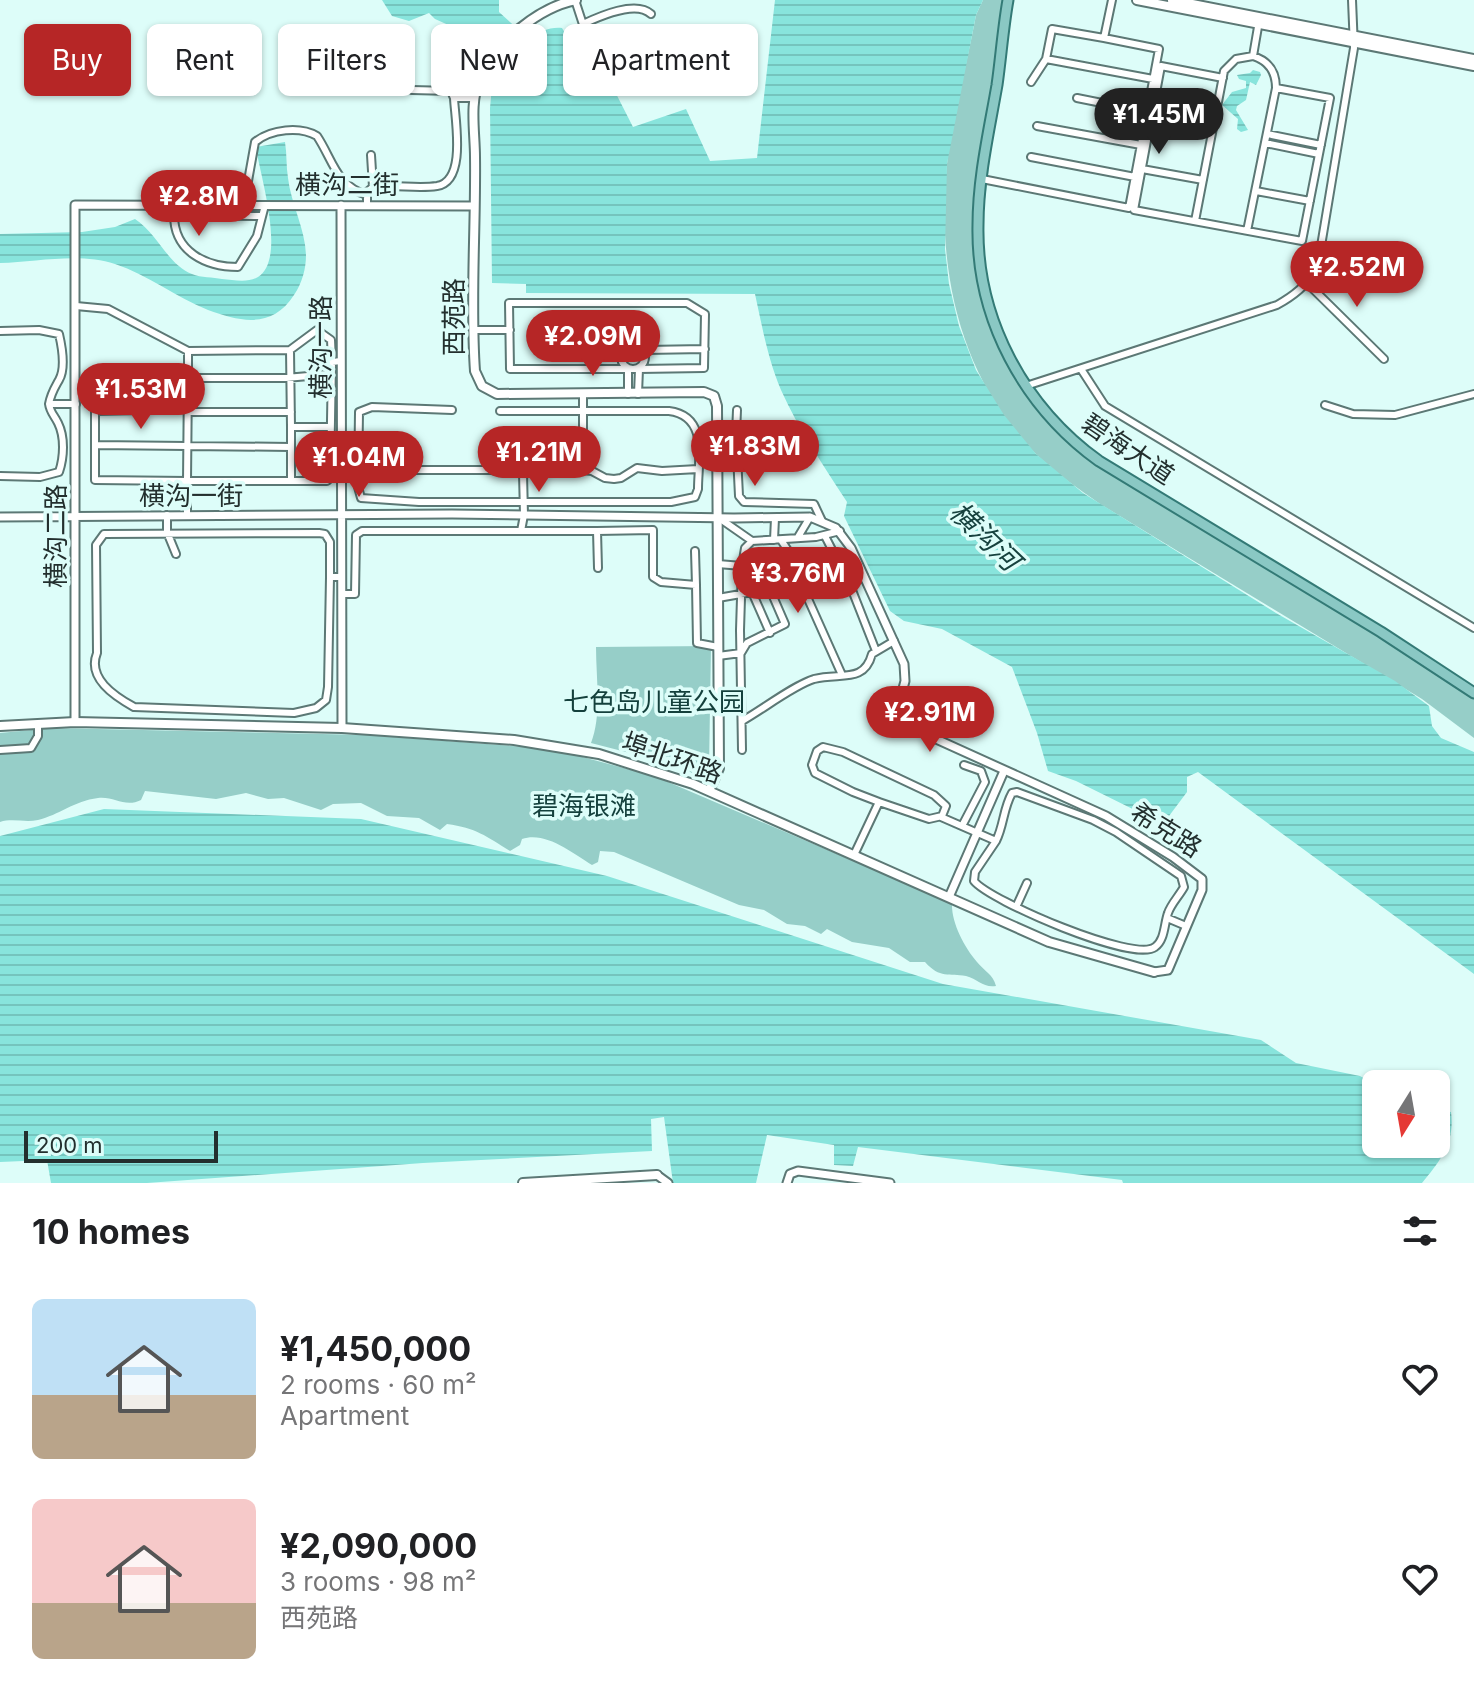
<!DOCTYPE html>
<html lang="en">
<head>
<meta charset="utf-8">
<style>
  :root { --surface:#fff; --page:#f6f6f6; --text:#202124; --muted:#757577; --accent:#b62626 }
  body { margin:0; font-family:Inter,"Noto Sans SC",sans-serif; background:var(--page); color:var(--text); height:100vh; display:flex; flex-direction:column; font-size:30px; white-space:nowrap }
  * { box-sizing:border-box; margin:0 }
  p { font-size:26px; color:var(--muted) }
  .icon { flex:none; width:44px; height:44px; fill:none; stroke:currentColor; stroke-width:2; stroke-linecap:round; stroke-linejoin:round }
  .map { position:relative; height:1183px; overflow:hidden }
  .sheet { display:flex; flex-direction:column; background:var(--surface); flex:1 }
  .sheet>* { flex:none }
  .guide { position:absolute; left:24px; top:24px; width:800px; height:72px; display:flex; gap:16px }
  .needle { width:52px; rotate:191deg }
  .fabs { position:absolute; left:1362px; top:1070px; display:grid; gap:16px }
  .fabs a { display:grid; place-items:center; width:88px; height:88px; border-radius:12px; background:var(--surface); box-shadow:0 2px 6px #0004; font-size:40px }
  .scale { position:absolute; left:24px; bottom:20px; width:194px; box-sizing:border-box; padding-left:8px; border:4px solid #232f2e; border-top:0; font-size:22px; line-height:28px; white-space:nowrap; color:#232f2e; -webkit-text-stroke:6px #ddfdf9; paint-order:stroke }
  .price { position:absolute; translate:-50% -68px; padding:0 18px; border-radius:28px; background:var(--accent); color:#fff; font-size:26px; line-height:52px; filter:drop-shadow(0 2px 4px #0008) }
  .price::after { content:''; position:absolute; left:50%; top:48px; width:24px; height:18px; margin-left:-12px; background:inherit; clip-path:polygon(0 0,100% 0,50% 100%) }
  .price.current { background:#222; color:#fff }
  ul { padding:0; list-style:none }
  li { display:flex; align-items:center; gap:24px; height:200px; padding:0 32px }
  li span { display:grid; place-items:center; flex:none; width:224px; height:160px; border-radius:12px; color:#555 }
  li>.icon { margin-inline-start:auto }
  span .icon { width:96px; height:96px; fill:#fffc; stroke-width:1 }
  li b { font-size:34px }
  h2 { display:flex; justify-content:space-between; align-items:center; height:96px; padding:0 32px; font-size:34px }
  .pill { padding:0 28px; border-radius:12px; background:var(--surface); box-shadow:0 2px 6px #0004; font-size:28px; line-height:72px }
  .pill.current { background:var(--accent); color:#fff }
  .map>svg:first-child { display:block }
  .park { fill:#96cec8 }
  .water { fill:url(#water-rules) }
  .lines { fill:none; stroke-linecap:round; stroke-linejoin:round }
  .minor-casing { stroke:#5c7875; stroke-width:10 }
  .tertiary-casing { stroke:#5c7875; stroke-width:11 }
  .secondary-casing { stroke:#5c7875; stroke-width:12 }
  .primary-casing { stroke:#337a76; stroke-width:13 }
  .minor { stroke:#fff; stroke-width:6 }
  .tertiary { stroke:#fff; stroke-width:7 }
  .secondary { stroke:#fff; stroke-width:8 }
  .primary { stroke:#8ac8c4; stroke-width:9 }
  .labels { text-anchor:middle; stroke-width:7; stroke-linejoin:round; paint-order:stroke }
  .street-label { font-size:26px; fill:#232f2e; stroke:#ddfdf9 }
  .park-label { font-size:26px; fill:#14403c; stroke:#ddfdf9 }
  .water-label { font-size:28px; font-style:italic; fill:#17423f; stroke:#ddfdf9 }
</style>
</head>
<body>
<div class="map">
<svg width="1474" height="1183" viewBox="0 0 1474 1183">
  <defs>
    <pattern id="water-rules" width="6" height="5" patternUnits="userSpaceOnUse" patternTransform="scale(2)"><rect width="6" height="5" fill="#88e4dc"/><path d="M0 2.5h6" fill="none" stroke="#75c4bd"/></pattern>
  </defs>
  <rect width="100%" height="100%" fill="#ddfdf9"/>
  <!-- park -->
  <path class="park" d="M 983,0 L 1008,0 L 979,253 L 992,318 L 1037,403 L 1099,461 L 1474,695 L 1474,738 L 1422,699 L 1100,504 C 1079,489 1057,474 1038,456 C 960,380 936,269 947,164 C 953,115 967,64 976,15 Z
    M 711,646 L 709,768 L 697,776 L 680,766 L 591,743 C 602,715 596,678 596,647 Z
    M 52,728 L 367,735 L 526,747 L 575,755 L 654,776 L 952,903 C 951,922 964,947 977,962 C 984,971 993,974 996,986 C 983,988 978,979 966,976 C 949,973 940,979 925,962 L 910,962 L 889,948 L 852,942 L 827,929 L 821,934 L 805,926 L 787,924 L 764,910 L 739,905 L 614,852 L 600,851 L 598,862 L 592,865 C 572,853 546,831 522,839 L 520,845 L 510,851 C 486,836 476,828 447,824 L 440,830 L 419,818 L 387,816 L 361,803 L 333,804 L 321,810 L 284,798 L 268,799 L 246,793 L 216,799 L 145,791 L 141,800 C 125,808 114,796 98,798 C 74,801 59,815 38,820 C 25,823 13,818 0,822 L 0,733 Z"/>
  <!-- water -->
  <path class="water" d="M 382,0 L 499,0 L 499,12 L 531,41 C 540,31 549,27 562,28 L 587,71 L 602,66 L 633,127 L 686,109 L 710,161 L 757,158 L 775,0 L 983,0 L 976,15 L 947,164 L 945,249 L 949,284 L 959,326 L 976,370 L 1004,415 L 1036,454 L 1083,493 L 1276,613 L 1395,681 L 1429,706 L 1432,726 L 1441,738 L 1474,752 L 1474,974 L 1198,772 L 1187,777 L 1187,792 L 1163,824 L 1076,781 L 1048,771 L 1037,733 L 1012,667 L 942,629 L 904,621 L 890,611 L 844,516 L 847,502 C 823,465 799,430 781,390 C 768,360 762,326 755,294 L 526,293 L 526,284 L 492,283 L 490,108 L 492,86 L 507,64 L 507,58 L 482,40 L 435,19 L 429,13 L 409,21 L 392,16 Z
    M 1253,70 L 1260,72 L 1261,75 L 1256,85 L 1250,82 L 1246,100 L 1237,106 L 1236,110 L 1248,130 L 1241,132 L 1237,129 L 1238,119 L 1222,105 L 1232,92 L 1246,88 L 1246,81 L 1239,79 L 1237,75 L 1250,73 Z
    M 285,142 C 287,154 286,166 288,178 C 291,204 305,228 306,255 C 306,269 302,283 294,295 C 272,329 241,322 208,310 C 176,297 148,275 115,264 C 80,252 36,262 0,263 L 0,234 L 82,232 L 115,227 L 135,219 C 158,234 168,265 192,274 C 201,278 213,277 222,279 C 234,280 248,283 258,277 C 287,259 260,176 256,147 Z
    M 104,809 L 361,819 L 607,876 L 943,984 L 1261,1040 L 1296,1063 L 1360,1076 L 1376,1085 L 1376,1144 L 1436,1144 L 1436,1110 L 1451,1112 C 1455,1142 1441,1160 1422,1183 L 1123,1183 L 1122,1180 L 858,1147 L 853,1166 L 834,1165 L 834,1145 L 767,1135 L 756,1183 L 673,1183 L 664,1117 L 651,1119 L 652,1151 L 423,1163 L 147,1183 L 51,1183 L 47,1160 L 0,1162 L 0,836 Z"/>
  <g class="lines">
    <!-- minor casing -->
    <g class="minor-casing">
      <path id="minor" d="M 575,0 L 592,52 L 586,60
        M 583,24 C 600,16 636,0 651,14
        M 1253,56 L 1259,21
        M 1046,59 L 1153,79
        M 1223,78 L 1161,66 L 1134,210 L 1302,241 L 1330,98 L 1276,88
        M 1031,82 L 1046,59 L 1052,29 L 1104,38 L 1112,0
        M 412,90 L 451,91 L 454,98
        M 1077,98 L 1147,112
        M 1152,112 L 1213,123
        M 1151,121 L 1212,132
        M 1037,126 L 1141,145
        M 1267,134 L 1321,145
        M 1265,143 L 1319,154
        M 371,155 L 373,187
        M 1031,157 L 1135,177
        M 1142,169 L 1203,180
        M 982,179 L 1129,208 L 1159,49 L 1104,38
        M 248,181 L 255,142 C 271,129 300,126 317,136 C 333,160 336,186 367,195
        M 1256,191 L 1310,201
        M 367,205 L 367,192 L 373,187 C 394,184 416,189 437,186 C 467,181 455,120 454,98 L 475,98
        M 261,216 L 174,215 C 174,252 206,267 238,267 L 257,236 L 265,205
        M 1195,221 L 1224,71 L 1236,59 L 1253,56 C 1269,61 1276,72 1276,88 L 1247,231
        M 1307,283 L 1384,359
        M 76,306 L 108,309 L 188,351 L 290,350 L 317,330 L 331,340 L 332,362 L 341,361
        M 474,330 L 510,330
        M 0,331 L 39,330 L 59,334 C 62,347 66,368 59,380 C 54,389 51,393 49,404 L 76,404
        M621 357a12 12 0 1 1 24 0a12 12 0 1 1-24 0Z
        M 290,350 L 291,427 L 330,427
        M 645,350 L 705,349
        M 188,351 L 188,378
        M 1081,369 L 1105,406 L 1474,628
        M 1029,385 L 1277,305 C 1295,295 1305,286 1317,270 L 1354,48 L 1352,0
        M 583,394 L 583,441
        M 628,394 L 628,369 L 510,369 L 509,303 L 687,303 L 705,314 L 704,368 L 639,369 L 638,394
        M 1325,405 L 1353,414 L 1395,415 L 1474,394
        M 188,409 L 95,411 L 95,480 L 187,481 L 188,378 L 286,378 L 331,374
        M 452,410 L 372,407 L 359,412 L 358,487 L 361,498 L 419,502 L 671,502 L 695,497 L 698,489 C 698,460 709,416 669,411 L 500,411
        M 737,410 L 736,434 L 745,434
        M 188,412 L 291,412
        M 291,427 L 291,481
        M 717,434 L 736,434 L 739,496 L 744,502 L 814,504 L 822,521
        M 95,445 L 291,447
        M 359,470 L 378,471 L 380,468 L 390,472 L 411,470 L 491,470 L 504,473 L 540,472 L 558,468 L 592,471 L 605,478 L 614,479 L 621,478 L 637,468 L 662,471 L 698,469
        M 0,476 L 40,477 L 59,472 C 64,457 65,437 58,423 C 54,415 50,412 49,404
        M 167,515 L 167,532 L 176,554
        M 187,515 L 187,481 L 327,481 L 330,478 L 332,362
        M 719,518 L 752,541
        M 521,531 L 524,515 L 523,473
        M 825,536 L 850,585 L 876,651
        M 798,537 L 810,517
        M 774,540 L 775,518
        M 781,540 L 795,561 L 808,599 L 842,675
        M 695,551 L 696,585
        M 718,564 L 742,566 L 740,630 L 742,750
        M 742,566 L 745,548 L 752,541 L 816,537 L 840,531
        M 598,568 L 597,531 L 653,530 L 653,577 L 661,582 L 696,585 L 697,643 L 718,647
        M 330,577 L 330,542 L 325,534 L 319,533 L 104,534 L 96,545 L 97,653 C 87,678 114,696 134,707 L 294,713 L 316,708 L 326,700 L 328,687 L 330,577 L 341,577
        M 850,585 L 864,576
        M 342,594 L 355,594 L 356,535 L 362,531 L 597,531
        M 718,598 L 752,592 L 770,633
        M 718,656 L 741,653 L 747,643 L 785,624 L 772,594
        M 884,699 L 898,704
        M 742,721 C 762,710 794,685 814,679 C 840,672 864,684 872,654 L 894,641
        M 0,750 L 31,748 L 38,736 L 38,724
        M 941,817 L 996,841 L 975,872 L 974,881 C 990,901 1134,963 1155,947 C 1165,940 1164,924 1168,913 C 1171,904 1179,896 1184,887 L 1181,876 L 1116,832 L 1093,820 L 1017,792 L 1012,793 C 1003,809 1004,825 996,841
        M 962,826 L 985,782 L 981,771 L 964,765
        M 854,855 L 879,802 L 853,792 L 815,773 L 812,765 L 817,751 L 823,747 L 843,752 L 934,795 L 946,806 L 942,816 L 929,819 L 879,802
        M 1017,905 L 1027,883
        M 1167,918 L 1186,926"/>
    </g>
    <!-- tertiary casing -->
    <g class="tertiary-casing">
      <path id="tertiary" d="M 341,205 L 342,728
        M 0,517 L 452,514 L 734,518 L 810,517 L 836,528 L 851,548 L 904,664 L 905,681 L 896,715 L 903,724 L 1106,816 L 1173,857 L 1202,879 L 1202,890 L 1168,970 L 1154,972
        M 75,722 L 75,205 L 474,206
        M 949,897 L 1004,771
        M 657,1175 L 668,1183
        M 787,1183 L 790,1174 L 798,1171 L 890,1183"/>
    </g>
    <!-- secondary casing -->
    <g class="secondary-casing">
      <path id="secondary" d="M 576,0 C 539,7 495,43 480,78 C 469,102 475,132 475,157 C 476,228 470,300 475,371 L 482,386 L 497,394 L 704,392 L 714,396 L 717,406 L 719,768 L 709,791
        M 1137,0 L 1474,66
        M 1172,0 L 1474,59
        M 0,726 L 75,722 L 342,728 L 514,740 L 599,754 L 693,784 L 1049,942 L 1154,972
        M 523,1183 L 657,1175"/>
    </g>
    <!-- primary casing -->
    <g class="primary-casing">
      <path id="primary" d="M 1008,0 C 1003,28 1001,57 997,85 C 989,131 978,178 978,225 C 976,319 1024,407 1099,461 L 1381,632 L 1474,693"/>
    </g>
    <!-- minor -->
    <use href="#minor" class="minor"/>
    <!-- tertiary -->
    <use href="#tertiary" class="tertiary"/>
    <!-- secondary -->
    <use href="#secondary" class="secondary"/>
    <!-- primary -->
    <use href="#primary" class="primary"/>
  </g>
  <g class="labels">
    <!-- street labels -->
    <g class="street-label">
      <text x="347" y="194">横沟二街</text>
      <text transform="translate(454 317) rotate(-90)" y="9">西苑路</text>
      <text transform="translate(321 347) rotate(-90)" y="9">横沟一路</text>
      <text transform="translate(1128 449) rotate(34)" y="9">碧海大道</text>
      <text x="191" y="505">横沟一街</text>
      <text transform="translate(56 536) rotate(-90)" y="9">横沟二路</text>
      <text transform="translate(672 758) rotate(19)" y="9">埠北环路</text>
      <text transform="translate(1166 830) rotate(32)" y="9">希克路</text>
    </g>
    <!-- park labels -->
    <g class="park-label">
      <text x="654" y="711">七色岛儿童公园</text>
      <text x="584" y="815">碧海银滩</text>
    </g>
    <!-- water labels -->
    <g class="water-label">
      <text transform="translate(985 536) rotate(44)" y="10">横沟河</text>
    </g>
  </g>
</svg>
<div class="fabs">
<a><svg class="needle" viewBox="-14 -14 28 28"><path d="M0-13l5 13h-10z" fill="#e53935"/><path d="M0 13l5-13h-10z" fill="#757577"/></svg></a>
</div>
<div class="scale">200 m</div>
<b class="price current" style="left:1159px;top:156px">¥1.45M</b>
<b class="price" style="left:199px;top:238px">¥2.8M</b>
<b class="price" style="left:1357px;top:309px">¥2.52M</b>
<b class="price" style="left:593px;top:378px">¥2.09M</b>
<b class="price" style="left:141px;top:431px">¥1.53M</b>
<b class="price" style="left:755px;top:488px">¥1.83M</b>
<b class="price" style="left:539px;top:494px">¥1.21M</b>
<b class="price" style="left:359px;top:499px">¥1.04M</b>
<b class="price" style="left:798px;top:615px">¥3.76M</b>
<b class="price" style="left:930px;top:754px">¥2.91M</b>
<div class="guide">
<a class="pill current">Buy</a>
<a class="pill">Rent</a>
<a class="pill">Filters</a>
<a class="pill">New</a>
<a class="pill">Apartment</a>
</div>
</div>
<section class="sheet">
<h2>10 homes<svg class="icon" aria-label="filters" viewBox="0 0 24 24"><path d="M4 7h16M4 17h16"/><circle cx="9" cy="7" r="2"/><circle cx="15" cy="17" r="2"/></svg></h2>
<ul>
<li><span style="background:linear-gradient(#bfe0f5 60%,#b9a48a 0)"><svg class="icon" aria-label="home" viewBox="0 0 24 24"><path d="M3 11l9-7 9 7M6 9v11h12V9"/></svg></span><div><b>¥1,450,000</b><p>2 rooms · 60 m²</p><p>Apartment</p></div><svg class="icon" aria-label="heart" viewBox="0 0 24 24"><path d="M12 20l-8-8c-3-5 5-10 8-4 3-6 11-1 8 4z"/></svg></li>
<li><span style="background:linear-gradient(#f6c9c9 65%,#b9a48a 0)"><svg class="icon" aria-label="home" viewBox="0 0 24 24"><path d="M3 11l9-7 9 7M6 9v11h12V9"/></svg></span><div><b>¥2,090,000</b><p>3 rooms · 98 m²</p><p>西苑路</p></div><svg class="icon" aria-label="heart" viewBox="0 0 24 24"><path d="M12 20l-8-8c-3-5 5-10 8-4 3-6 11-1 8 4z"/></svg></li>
</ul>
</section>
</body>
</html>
